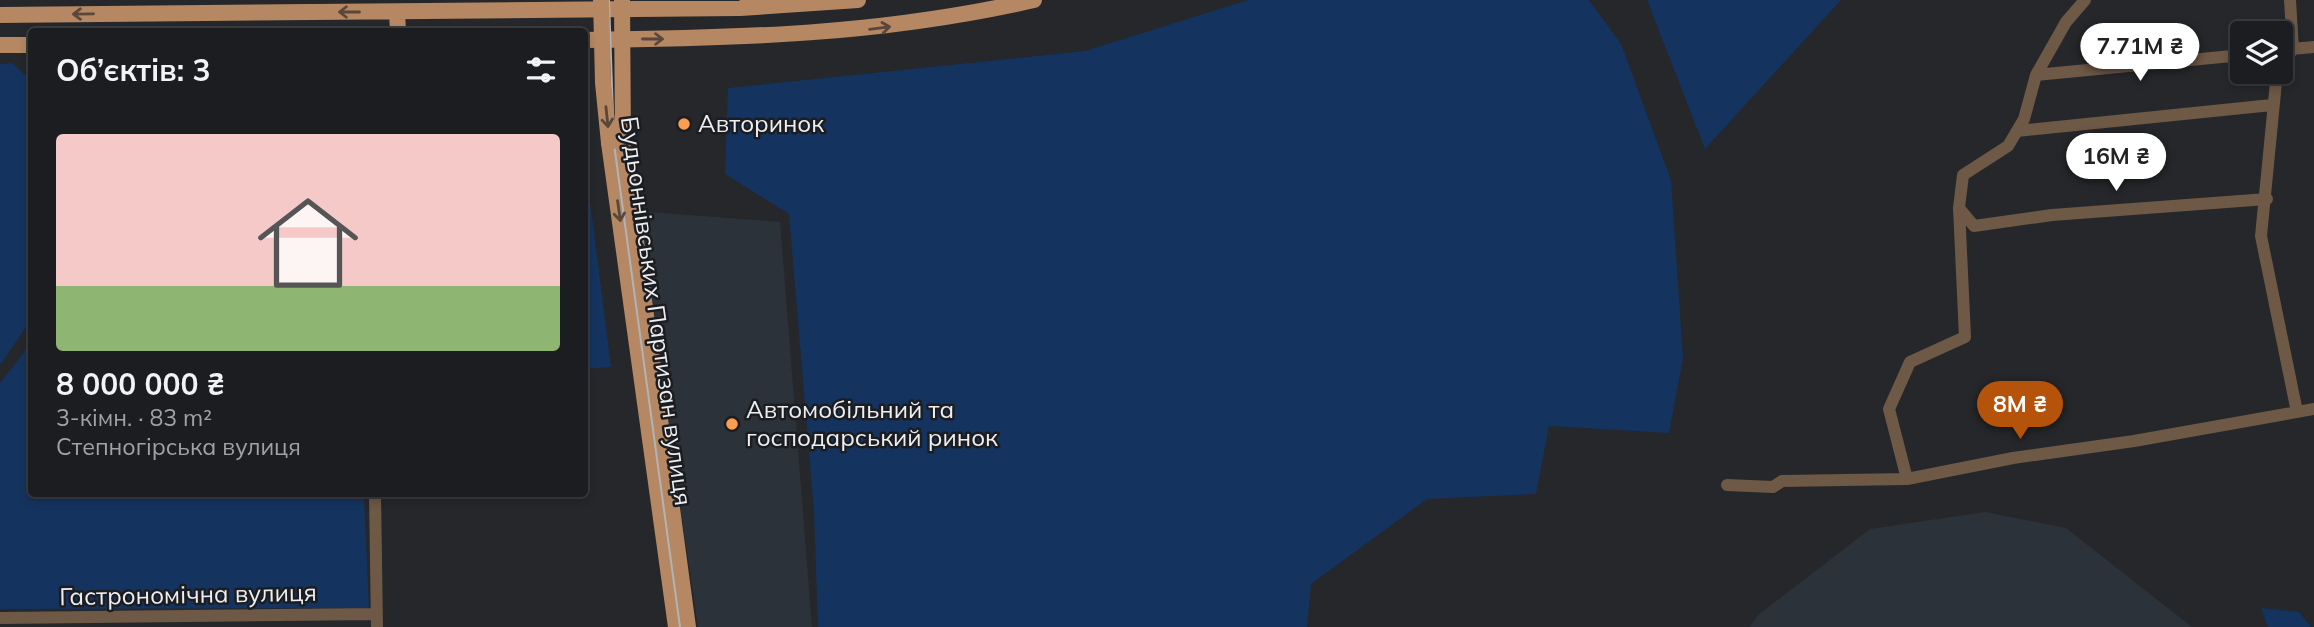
<!DOCTYPE html>
<html lang="uk">
<head>
<meta charset="utf-8">
<style>
  :root { --surface:#1c1d20; --page:#292a2d; --text:#f1f3f6; --muted:#a0a2a5; --line:#3a3b3e; --accent:#b45309 }
  body { margin:0; font-family:Mulish,sans-serif; background:var(--page); color:var(--text); height:100vh; display:flex; flex-direction:column; font-size:26px; white-space:nowrap }
  * { box-sizing:border-box; margin:0 }
  p { font-size:23px; color:var(--muted) }
  .icon { flex:none; width:38px; height:38px; fill:none; stroke:currentColor; stroke-width:2; stroke-linecap:round; stroke-linejoin:round }
  .map { position:relative; flex:1; overflow:hidden }
  .side { position:absolute; left:28px; top:28px; width:560px; height:469px; display:flex; flex-direction:column; background:var(--surface); border-radius:7px; box-shadow:0 4px 10px #0003,0 0 0 2px var(--line) }
  .side>* { flex:none }
  .controls { position:absolute; left:2230px; top:21px; display:grid; gap:14px }
  .controls a { display:grid; place-items:center; width:63px; height:63px; border-radius:7px; background:var(--surface); box-shadow:0 4px 10px #0003,0 0 0 2px var(--line); font-size:35px }
  .price { position:absolute; translate:-50% -60px; padding:0 16px; border-radius:24px; background:#fff; color:#222; font-size:23px; line-height:46px; filter:drop-shadow(0 2px 4px #0008) }
  .price::after { content:''; position:absolute; left:50%; top:42px; width:21px; height:16px; margin-left:-10px; background:inherit; clip-path:polygon(0 0,100% 0,50% 100%) }
  .price.on { background:var(--accent); color:#fff }
  ul { padding:0; list-style:none }
  li { display:grid; align-content:center; gap:14px; height:371px; padding:0 28px }
  li+li { border-top:2px solid var(--line) }
  li span { display:grid; place-items:center; height:217px; border-radius:7px; color:#555 }
  li>.icon { margin-inline-start:auto }
  span .icon { width:126px; height:126px; fill:#fffc; stroke-width:1 }
  li b { font-size:30px }
  h2 { display:flex; justify-content:space-between; align-items:center; height:84px; padding:0 28px; font-size:30px }
  .map>svg:first-child { display:block }
  .built { fill:#2c323a }
  .green { fill:#14335e }
  .lines { fill:none; stroke-linecap:round; stroke-linejoin:round }
  .minor { stroke:#6e5846; stroke-width:12 }
  .major { stroke:#b58762; stroke-width:16 }
  .tram { stroke:#b2b3b6; stroke-width:2 }
  .major-bridge { stroke:#b58762; stroke-width:16 }
  .oneway { stroke:#59473b }
  .poi-dot { fill:#fa9f4f; stroke:#1b1d21; stroke-width:2.5 }
  .labels { text-anchor:middle; stroke-width:5; stroke-linejoin:round; paint-order:stroke }
  .poi-label { font-size:24px; fill:#edeef1; stroke:#1b1d21; text-anchor:start }
  .street-label { font-size:24px; fill:#edeef1; stroke:#1b1d21 }
</style>
</head>
<body>
<div class="map">
<svg width="2314" height="627" viewBox="0 0 2314 627">
  <rect width="100%" height="100%" fill="#25272a"/>
  <!-- built -->
  <path class="built" d="M 637,211 L 780,222 L 812,627 L 698,627 Z
    M 1985,512 L 2066,528 L 2192,627 L 1749,627 L 1758,615 L 1870,529 Z"/>
  <!-- green -->
  <path class="green" d="M 1248,0 L 1589,0 L 1621,44 L 1671,180 L 1683,358 L 1669,433 L 1549,426 L 1536,494 L 1427,499 L 1311,584 L 1307,627 L 818,627 L 814,512 L 789,214 L 725,174 L 728,88 L 1085,51 Z
    M 1647,0 L 1841,0 L 1705,149 Z
    M 12,63 L 31,80 L 31,320 L 0,365 L 0,64 Z
    M 584,153 L 611,367 L 585,369 L 584,369 Z
    M 31,343 L 32,494 L 364,494 L 369,608 L 0,609 L 0,383 Z
    M 2261,608 L 2299,612 L 2311,627 L 2268,627 Z"/>
  <g class="lines">
    <!-- minor -->
    <path class="minor" d="M 2280,50 L 2314,47
      M 2280,66 L 2293,49 L 2290,0
      M 2277,72 L 2261,236 L 2297,412
      M 2036,75 L 2242,55
      M 2017,131 L 2272,105
      M 1959,208 L 1974,226 L 2052,215 L 2267,199
      M 1907,479 L 1889,409 L 1910,362 L 1965,337 L 1959,208 L 1963,175 L 2008,146 L 2024,119 L 2036,75 L 2066,22 L 2085,0
      M 1727,485 L 1773,487 L 1782,481 L 1907,479 L 2013,458 L 2134,441 L 2314,409
      M 375,494 L 377,627
      M 0,618 L 376,614"/>
    <!-- major -->
    <path class="major" d="M 397,12 L 398,32
      M 0,15 L 740,8 L 858,0
      M 584,40 C 741,38 880,35 1034,0
      M 0,45 L 32,45
      M 609,143 L 676,627
      M 623,145 L 688,627"/>
    <!-- tram -->
    <path class="tram" d="M 609,0 L 614,144 L 680,627"/>
    <!-- major-bridge -->
    <path class="major-bridge" d="M 601,0 L 603,83 L 609,143
      M 622,0 L 623,145"/>
  </g>
  <!-- one-way arrows -->
  <defs><path id="oneway-shaft" d="M-6 0H5M1.5-3L5.5 0L1.5 3" fill="none" stroke-width="1.6" stroke-linecap="round" stroke-linejoin="round" transform="scale(1.75)"/></defs>
  <g class="oneway">
    <use href="#oneway-shaft" transform="translate(349 12) rotate(180)"/>
    <use href="#oneway-shaft" transform="translate(83 14) rotate(179)"/>
    <use href="#oneway-shaft" transform="translate(880 28) rotate(-7)"/>
    <use href="#oneway-shaft" transform="translate(653 39)"/>
    <use href="#oneway-shaft" transform="translate(607 117) rotate(84)"/>
    <use href="#oneway-shaft" transform="translate(619 211) rotate(82)"/>
  </g>
  <!-- markers -->
  <g class="poi-dot">
    <circle cx="684" cy="124" r="7"/>
    <circle cx="732" cy="424" r="7"/>
  </g>
  <g class="labels">
    <!-- poi labels -->
    <g class="poi-label">
      <text x="698" y="132">Авторинок</text>
      <text x="746" y="418">Автомобільний та<tspan x="746" dy="28">господарський ринок</tspan></text>
    </g>
    <!-- street labels -->
    <g class="street-label">
      <text transform="translate(656 311) rotate(82)" y="8">Будьоннівських Партизан вулиця</text>
      <text transform="translate(188 595) rotate(-1)" y="8">Гастрономічна вулиця</text>
    </g>
  </g>
</svg>
<div class="controls">
<a><svg class="icon" aria-label="layers" viewBox="0 0 24 24"><path d="M12 4l9 5-9 5-9-5zM3 14l9 5 9-5"/></svg></a>
</div>
<b class="price" style="left:2140px;top:83px">7.71M ₴</b>
<b class="price" style="left:2116px;top:193px">16M ₴</b>
<b class="price on" style="left:2020px;top:441px">8M ₴</b>
<section class="side">
<h2>Об’єктів: 3<svg class="icon" aria-label="filters" viewBox="0 0 24 24"><path d="M4 7h16M4 17h16"/><circle cx="9" cy="7" r="2"/><circle cx="15" cy="17" r="2"/></svg></h2>
<ul>
<li><span style="background:linear-gradient(#f6c9c9 70%,#8fb573 0)"><svg class="icon" aria-label="home" viewBox="0 0 24 24"><path d="M3 11l9-7 9 7M6 9v11h12V9"/></svg></span><div><b>8 000 000 ₴</b><p>3-кімн. · 83 m²</p><p>Степногірська вулиця</p></div></li>
</ul>
</section>
</div>
</body>
</html>
